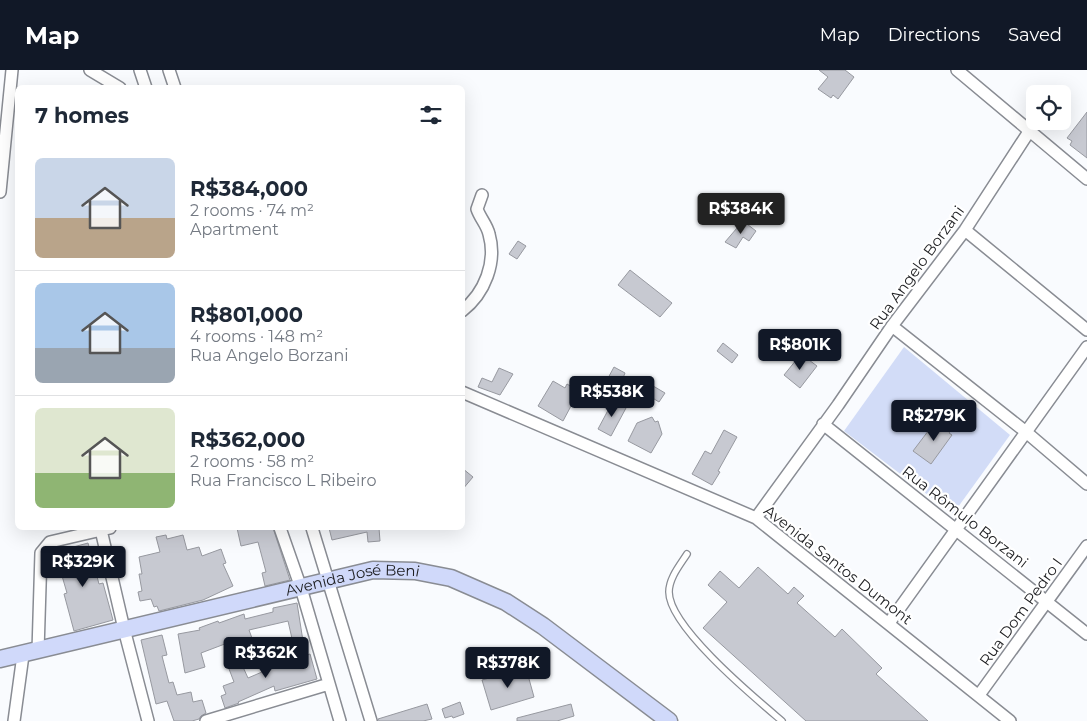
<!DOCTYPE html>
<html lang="en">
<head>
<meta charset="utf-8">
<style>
  :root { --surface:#fff; --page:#f6f6f7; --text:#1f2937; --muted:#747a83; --line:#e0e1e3; --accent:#111827 }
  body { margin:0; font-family:Montserrat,sans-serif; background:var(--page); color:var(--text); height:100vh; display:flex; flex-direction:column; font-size:19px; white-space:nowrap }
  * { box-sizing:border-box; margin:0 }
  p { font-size:16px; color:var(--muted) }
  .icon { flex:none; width:28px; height:28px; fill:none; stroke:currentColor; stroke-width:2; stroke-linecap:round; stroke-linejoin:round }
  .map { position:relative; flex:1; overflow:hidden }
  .panel { position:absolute; left:15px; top:15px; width:450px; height:445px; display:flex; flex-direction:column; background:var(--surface); border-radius:8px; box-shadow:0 5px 20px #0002 }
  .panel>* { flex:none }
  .fabs { position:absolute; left:1026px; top:15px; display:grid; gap:10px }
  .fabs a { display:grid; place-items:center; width:45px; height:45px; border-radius:8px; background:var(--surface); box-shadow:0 5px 20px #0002; font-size:25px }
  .price { position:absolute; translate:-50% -42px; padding:0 11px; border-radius:5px; background:var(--accent); color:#fff; font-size:16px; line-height:32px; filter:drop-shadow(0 1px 2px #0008) }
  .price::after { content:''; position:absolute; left:50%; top:30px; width:15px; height:11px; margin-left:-8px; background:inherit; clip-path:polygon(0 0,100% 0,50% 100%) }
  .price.active { background:#222; color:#fff }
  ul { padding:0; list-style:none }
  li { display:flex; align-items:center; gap:15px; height:125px; padding:0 20px }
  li+li { border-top:1px solid var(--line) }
  li span { display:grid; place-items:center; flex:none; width:140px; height:100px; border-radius:8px; color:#555 }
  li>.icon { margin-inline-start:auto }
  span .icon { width:60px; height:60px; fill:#fffc; stroke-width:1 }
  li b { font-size:21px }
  h2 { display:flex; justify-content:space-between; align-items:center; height:60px; padding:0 20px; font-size:21px }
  header { display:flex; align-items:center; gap:30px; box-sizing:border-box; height:70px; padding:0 25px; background:var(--accent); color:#fff }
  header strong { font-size:24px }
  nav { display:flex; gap:28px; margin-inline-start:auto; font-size:18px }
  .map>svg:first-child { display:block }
  .green { fill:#d2dcf7 }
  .building { fill:#c7c9d1; stroke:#9799a0 }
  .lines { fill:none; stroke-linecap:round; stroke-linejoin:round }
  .lane-casing { stroke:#898c93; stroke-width:8 }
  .street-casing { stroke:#898c93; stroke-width:14 }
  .secondary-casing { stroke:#898c93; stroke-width:19 }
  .lane { stroke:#fff; stroke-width:5.5 }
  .street { stroke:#fff; stroke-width:11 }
  .secondary { stroke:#d0d9fa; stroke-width:16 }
  .labels { text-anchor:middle; stroke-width:4.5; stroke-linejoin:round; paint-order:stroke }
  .street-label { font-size:15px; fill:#202124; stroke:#fff }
</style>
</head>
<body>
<header>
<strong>Map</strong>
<nav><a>Map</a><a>Directions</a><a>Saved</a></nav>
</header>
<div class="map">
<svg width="1087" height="651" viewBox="0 0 1087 651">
  <rect width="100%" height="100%" fill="#f9fbfe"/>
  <!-- green -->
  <path class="green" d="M 904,277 L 1010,365 L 953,444 L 844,361 Z"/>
  <!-- building -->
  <path class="building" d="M 819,0 L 845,0 L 854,7 L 838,29 L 833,25 L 831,28 L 818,19 L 828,7 Z
    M 1087,42 L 1087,88 L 1070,75 L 1072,71 L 1067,68 Z
    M 743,151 L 756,161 L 749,171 L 743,167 L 736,178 L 725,172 Z
    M 518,171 L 526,176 L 517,189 L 509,184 Z
    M 630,200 L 672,233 L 660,247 L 618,215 Z
    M 723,273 L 738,285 L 732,293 L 717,281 Z
    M 801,284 L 817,296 L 800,318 L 784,305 Z
    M 614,297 L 625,303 L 623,308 L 630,313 L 619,333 L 600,323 Z
    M 499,298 L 513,304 L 500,325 L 478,317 L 482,308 L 492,312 Z
    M 643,310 L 665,323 L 659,332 L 638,319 Z
    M 553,311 L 565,318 L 567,314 L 579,321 L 563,351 L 538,336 Z
    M 613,331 L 626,338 L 611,366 L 598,359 Z
    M 652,347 L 655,352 L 658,351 L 662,364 L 651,383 L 628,371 L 637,353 Z
    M 935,352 L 940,356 L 943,352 L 952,359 L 949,363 L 952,365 L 931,394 L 913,381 Z
    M 724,360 L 737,367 L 718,401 L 720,402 L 712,415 L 692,404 L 705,381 L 711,384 Z
    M 462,398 L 473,407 L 462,420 Z
    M 237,458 L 273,458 L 290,510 L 265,516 L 262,503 L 266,502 L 258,472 L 241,476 Z
    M 329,458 L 379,458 L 380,471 L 368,472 L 367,462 L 332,470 Z
    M 166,465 L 167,469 L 183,465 L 187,480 L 199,477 L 202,486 L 221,479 L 226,493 L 223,494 L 233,516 L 203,530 L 159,541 L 157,536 L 154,537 L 151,529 L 140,531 L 138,522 L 142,521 L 139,504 L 142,504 L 139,487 L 160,482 L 156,467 Z
    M 88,473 L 99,514 L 103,513 L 113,550 L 74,561 L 64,524 L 67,523 L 55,482 Z
    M 758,497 L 788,524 L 794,517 L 804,526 L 797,533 L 835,567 L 842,559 L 882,598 L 876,604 L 928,651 L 806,651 L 703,558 L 727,532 L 708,515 L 720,501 L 739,518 Z
    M 297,533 L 303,571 L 293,573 L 288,551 L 249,560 L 256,579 L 235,586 L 230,572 L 201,583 L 205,597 L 185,603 L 178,564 L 200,560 L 199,558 L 218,551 L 219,553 L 244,544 L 245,549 L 273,542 L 273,538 Z
    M 162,565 L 167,585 L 162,586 L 169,613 L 173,612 L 177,625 L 191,622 L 193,632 L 202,630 L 206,643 L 201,646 L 199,649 L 192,651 L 174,651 L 167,631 L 156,634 L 141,570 Z
    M 310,584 L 317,609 L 275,621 L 274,616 L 238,632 L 239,633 L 225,638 L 221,626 L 226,624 L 223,616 L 234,612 L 226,591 L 238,586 L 248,608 L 269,599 L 268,597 Z
    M 526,598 L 534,627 L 491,640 L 482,610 Z
    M 460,632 L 464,644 L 453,648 L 452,646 L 445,648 L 442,639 Z
    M 427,634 L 432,649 L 423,651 L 379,651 L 378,649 Z
    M 571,634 L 574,646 L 557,651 L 517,651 L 517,648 Z"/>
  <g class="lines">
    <!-- lane casing -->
    <g class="lane-casing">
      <path id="lane" d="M 687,484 C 680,495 669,508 669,522 C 669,557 755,628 782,651"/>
    </g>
    <!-- street casing -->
    <g class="street-casing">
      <path id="street" d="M 90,0 L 120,18
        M 140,0 L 146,18
        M 169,0 L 175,18
        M 957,0 L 1087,109
        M 0,122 L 12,0
        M 965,160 L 1087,260
        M 462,241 C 485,223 497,192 489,164 C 487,155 480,148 477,139 L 482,125
        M 892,256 L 1026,362 L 1087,414
        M 462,322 L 756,448 L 1010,651
        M 823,354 L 1087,564
        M 756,448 L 838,335 L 892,256 L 965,160 L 1030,60
        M 280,458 L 301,518 L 340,651
        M 312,458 L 371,651
        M 101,460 L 124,559 L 148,651
        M 889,553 L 1087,277
        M 38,581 L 41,483 L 50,472 L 110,458
        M 979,625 L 1087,476
        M 14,651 L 23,585
        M 206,651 L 329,614"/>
    </g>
    <!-- secondary casing -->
    <g class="secondary-casing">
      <g id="secondary">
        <path id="s1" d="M 0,589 L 373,500 L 415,501 L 451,508 L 506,532 L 543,556 L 669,651"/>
      </g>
    </g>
    <!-- lane -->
    <use href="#lane" class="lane"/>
    <!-- street -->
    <use href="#street" class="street"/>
    <!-- secondary -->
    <use href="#secondary" class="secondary"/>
  </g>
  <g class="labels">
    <!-- street labels -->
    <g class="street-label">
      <text transform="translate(917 198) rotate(-54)" y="5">Rua Angelo Borzani</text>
      <text transform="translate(965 447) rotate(38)" y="5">Rua Rômulo Borzani</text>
      <text transform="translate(838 495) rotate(38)" y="5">Avenida Santos Dumont</text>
      <text dy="5" stroke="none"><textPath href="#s1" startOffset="362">Avenida José Beni</textPath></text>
      <text transform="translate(1021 542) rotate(-54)" y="5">Rua Dom Pedro I</text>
    </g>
  </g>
</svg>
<div class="fabs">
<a><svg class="icon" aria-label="locate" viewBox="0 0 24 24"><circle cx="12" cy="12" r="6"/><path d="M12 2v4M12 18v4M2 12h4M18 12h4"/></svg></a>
</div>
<b class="price active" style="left:741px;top:165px">R$384K</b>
<b class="price" style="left:800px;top:301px">R$801K</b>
<b class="price" style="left:612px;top:348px">R$538K</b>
<b class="price" style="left:934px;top:372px">R$279K</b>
<b class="price" style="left:83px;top:518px">R$329K</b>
<b class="price" style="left:266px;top:609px">R$362K</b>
<b class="price" style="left:508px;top:619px">R$378K</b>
<section class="panel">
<h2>7 homes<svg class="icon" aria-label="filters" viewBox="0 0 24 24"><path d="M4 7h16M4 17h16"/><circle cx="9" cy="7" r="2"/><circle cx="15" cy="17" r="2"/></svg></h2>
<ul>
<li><span style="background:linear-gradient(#c9d6e8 60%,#b9a48a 0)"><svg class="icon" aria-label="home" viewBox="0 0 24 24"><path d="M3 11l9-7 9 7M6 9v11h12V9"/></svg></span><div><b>R$384,000</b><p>2 rooms · 74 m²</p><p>Apartment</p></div></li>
<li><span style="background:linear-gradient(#a9c7e8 65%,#9aa5b1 0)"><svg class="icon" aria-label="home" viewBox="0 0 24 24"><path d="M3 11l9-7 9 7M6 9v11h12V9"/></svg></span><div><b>R$801,000</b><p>4 rooms · 148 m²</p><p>Rua Angelo Borzani</p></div></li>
<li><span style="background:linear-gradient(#dfe7d0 65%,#8fb573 0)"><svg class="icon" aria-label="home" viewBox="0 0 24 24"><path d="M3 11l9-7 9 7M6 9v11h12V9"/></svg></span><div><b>R$362,000</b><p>2 rooms · 58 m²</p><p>Rua Francisco L Ribeiro</p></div></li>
</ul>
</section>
</div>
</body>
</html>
